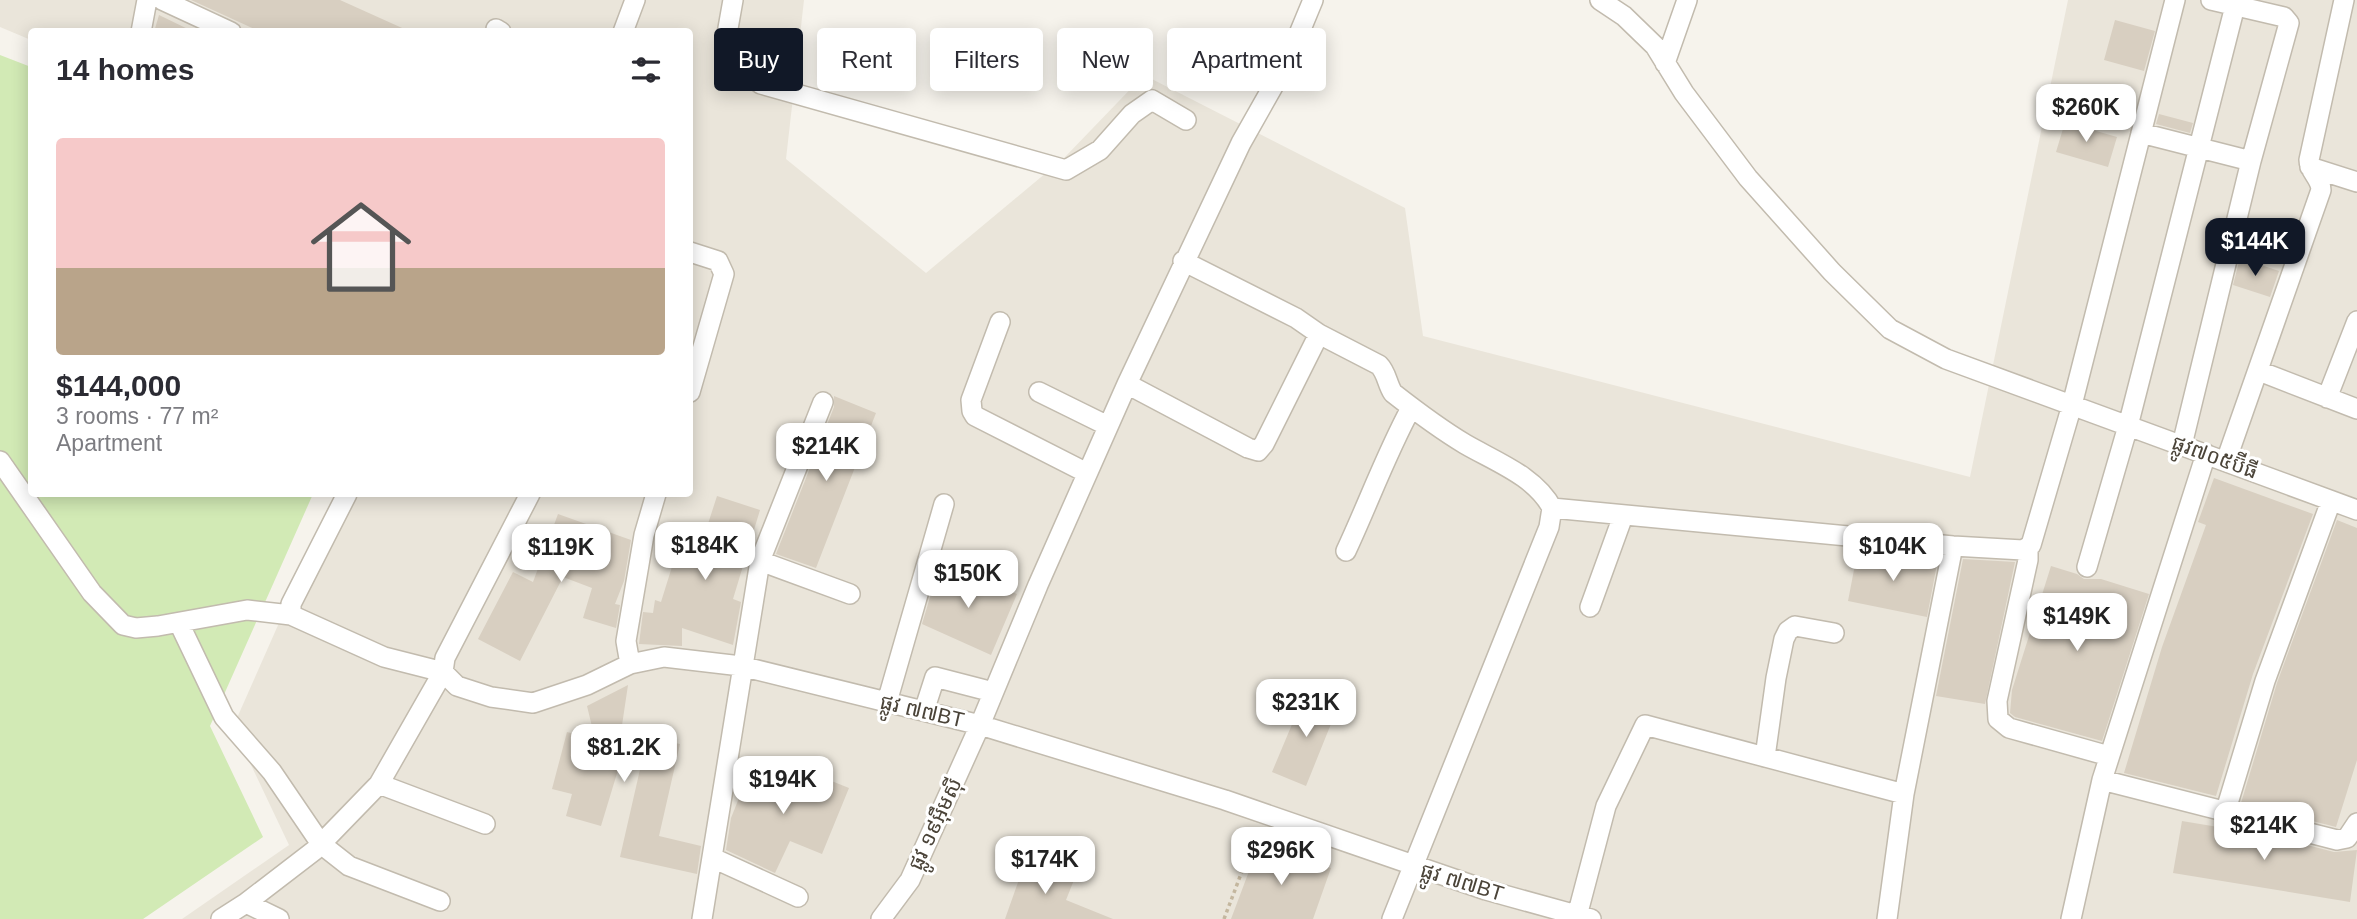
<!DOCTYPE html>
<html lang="en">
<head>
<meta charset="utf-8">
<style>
  :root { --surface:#fff; --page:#f7f7f7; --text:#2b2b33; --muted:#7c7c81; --line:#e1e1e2; --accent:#111827 }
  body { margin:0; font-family:Arial,"Noto Sans Khmer",sans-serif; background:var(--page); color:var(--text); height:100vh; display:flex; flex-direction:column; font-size:26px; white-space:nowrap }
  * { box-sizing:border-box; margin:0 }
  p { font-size:23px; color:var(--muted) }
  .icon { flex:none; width:38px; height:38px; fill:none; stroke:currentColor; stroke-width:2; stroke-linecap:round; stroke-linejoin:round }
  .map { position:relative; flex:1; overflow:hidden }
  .drawer { position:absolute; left:28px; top:28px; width:665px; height:469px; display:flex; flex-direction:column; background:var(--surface); border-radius:7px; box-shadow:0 4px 18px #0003 }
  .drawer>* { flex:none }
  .top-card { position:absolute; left:714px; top:28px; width:665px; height:63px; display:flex; gap:14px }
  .price { position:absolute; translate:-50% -60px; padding:0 16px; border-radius:14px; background:#fff; color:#222; font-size:23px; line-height:46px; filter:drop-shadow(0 2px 4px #0008) }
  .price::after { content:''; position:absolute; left:50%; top:42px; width:21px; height:16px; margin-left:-10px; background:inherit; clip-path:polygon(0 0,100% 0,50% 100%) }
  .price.current { background:var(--accent); color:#fff }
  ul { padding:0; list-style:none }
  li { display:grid; align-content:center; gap:14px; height:371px; padding:0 28px }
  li+li { border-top:2px solid var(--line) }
  li span { display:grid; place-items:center; height:217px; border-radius:7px; color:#555 }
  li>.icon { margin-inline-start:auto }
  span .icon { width:126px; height:126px; fill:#fffc; stroke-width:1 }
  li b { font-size:30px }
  h2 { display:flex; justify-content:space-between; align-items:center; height:84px; padding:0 28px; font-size:30px }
  .chip { padding:0 24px; border-radius:7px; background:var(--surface); box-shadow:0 4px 18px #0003; font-size:24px; line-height:63px }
  .chip.current { background:var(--accent); color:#fff }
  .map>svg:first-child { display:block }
  .residential { fill:#eae5da }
  .green { fill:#d2eab5 }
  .building { fill:#d8cfc1 }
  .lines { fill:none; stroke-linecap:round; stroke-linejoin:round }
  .minor-casing { stroke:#c2bbae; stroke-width:22 }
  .path { stroke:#c4b79f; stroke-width:3.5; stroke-dasharray:3.5 3.5; stroke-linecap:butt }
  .minor { stroke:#fff; stroke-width:19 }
  .labels { text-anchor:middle; stroke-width:6; stroke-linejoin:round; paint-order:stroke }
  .street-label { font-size:21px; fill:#4b4439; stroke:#fff }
</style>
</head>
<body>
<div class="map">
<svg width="2357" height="919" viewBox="0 0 2357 919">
  <rect width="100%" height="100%" fill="#f6f3ec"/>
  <!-- residential -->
  <path class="residential" d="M 0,0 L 804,0 L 786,159 L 926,273 L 1065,157 L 1144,75 L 1405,208 L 1423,336 L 1970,477 L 2068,0 L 2357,0 L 2357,919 L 182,919 L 289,845 L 233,727 L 336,494 L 690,494 L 690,32 L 32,32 L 31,40 L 0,27 Z"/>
  <!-- green -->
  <path class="green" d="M 0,55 L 31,67 L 32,494 L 313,494 L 210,726 L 263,837 L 143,919 L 0,919 Z"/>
  <!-- building -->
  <path class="building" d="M 191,0 L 340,0 L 411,32 L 261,32 Z
    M 159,15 L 194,32 L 154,32 Z
    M 2115,20 L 2155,31 L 2144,71 L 2104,60 Z
    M 2159,114 L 2193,123 L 2190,133 L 2156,124 Z
    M 2065,122 L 2117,137 L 2108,167 L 2056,152 Z
    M 2240,258 L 2279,271 L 2270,297 L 2233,285 Z
    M 834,396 L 876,413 L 816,568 L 776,554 L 834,407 Z
    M 2214,478 L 2313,514 L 2253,674 L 2216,796 L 2124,773 L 2162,647 L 2206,525 L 2198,522 Z
    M 717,496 L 760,510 L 733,599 L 741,602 L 733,645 L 682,628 L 682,646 L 639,644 L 643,612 L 653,613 L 655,600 L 661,602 L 675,557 L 695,564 Z
    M 558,514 L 631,540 L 624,581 L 615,604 L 620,605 L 616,628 L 583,618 L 592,588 L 563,577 L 520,661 L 478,639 L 513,572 L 533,582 Z
    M 2337,520 L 2357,528 L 2357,760 L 2336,827 L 2241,803 L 2277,683 Z
    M 1858,549 L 1937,564 L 1927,617 L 1848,601 Z
    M 1963,559 L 2015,562 L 1985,704 L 1936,696 Z
    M 2051,566 L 2077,574 L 2084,579 L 2101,579 L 2149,594 L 2102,741 L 2015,717 L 2010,713 L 2012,690 Z
    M 939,567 L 1017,594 L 991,655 L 922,624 Z
    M 628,685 L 621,732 L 680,744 L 659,836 L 701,846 L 697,874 L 620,857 L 644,752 L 625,747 L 601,826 L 566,816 L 572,794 L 552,789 L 567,732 L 595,739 L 587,706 Z
    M 1306,691 L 1339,704 L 1306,786 L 1272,772 Z
    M 753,763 L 804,784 L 809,772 L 849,788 L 822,854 L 790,841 L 775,873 L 726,850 L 731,818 Z
    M 2182,821 L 2272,836 L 2334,852 L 2357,850 L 2350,902 L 2173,873 Z
    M 1260,842 L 1331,868 L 1313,919 L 1231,919 Z
    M 1027,857 L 1048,864 L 1046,870 L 1074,880 L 1066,900 L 1113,919 L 1005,919 Z"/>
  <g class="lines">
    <!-- minor casing -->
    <g class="minor-casing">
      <path id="minor" d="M 162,0 L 231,32
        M 733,0 L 727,34 L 728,60 L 761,84 L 1066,170 L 1100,150 L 1132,114 L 1152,100 L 1186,120
        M 1600,0 L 1624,16 L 1655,46 L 1684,93 L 1748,178 L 1832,272 L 1890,329 L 1946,359 L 2357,510
        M 496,29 L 501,32
        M 141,32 L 147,0
        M 623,32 L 635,0
        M 1665,63 L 1687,0
        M 2141,133 L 2251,161
        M 2310,167 L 2357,182
        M 690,252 L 718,261 L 724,274 L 690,392
        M 1183,261 L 1296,318 L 1319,334 L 1379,365 C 1387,373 1387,384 1393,393 C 1416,411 1440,429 1465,444 C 1496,462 1535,476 1552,508 L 1549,527 L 1392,919
        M 1000,322 L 971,400 L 972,411 L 975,416 L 1087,473
        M 2259,371 L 2357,409
        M 1127,384 L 1248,448 L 1258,451 L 1264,444 L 1319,334
        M 1039,392 L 1108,426
        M 2327,398 L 2357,321
        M 2182,445 L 2251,161 L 2289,23 L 2284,17 L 2211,0
        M 0,461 L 92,593 L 123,625 L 136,628 L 158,626 L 247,610 L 291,615 L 384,657 L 443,672 L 379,784 L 315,850 L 246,903 L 221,919
        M 2226,461 L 2321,190 C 2321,178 2309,172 2309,160 L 2344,0
        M 530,494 L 445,658 L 443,672 L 457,686 L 491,697 L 533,703 L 587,685 L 630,664 L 664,657 L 741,666 L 980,725 L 1225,800 L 1486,890 L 1591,919
        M 1552,508 L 1953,546 L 2023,550 L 2031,545 L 2072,405 L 2175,0
        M 2028,549 L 2028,560 L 1997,701 L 1998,719 L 2009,728 L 2109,756
        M 1346,551 C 1368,504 1386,454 1411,408
        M 760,561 L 850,594
        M 2087,567 L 2128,426 L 2235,6
        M 1590,607 L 1623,516
        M 291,615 L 291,604 L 347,494
        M 179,623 L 224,717 L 272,772 L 321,844 L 349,866 L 440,901
        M 630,664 L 626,641 L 644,535 L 656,494
        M 887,702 L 944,504
        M 924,711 L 935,677 L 993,692
        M 1765,757 L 1776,678 L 1784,639 L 1788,631 L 1795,626 L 1834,633
        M 2102,780 L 2337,840 L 2347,838 L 2357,823
        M 379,784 L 485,824
        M 2225,813 L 2265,681 L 2331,501
        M 713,858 L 798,897
        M 246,903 L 279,919
        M 1577,916 L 1606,806 L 1645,725 L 1904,794
        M 702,919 L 760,561 L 823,402
        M 881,919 L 910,880 L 980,725 L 1038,585 L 1127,384 L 1241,143 L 1289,58 L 1313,0
        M 1887,919 L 1904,794 L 1953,546
        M 2071,919 L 2102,780 L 2206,454"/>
    </g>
    <!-- path -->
    <path class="path" d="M 1224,919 L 1258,829"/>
    <!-- minor -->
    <use href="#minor" class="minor"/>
  </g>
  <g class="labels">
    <!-- street labels -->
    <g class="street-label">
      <text transform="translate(2215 457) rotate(20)" y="7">ផ្លូវ៧០៥ប៊ីធី</text>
      <text transform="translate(922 711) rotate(13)" y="7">ផ្លូវ ៧៧BT</text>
      <text transform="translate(935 824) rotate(-65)" y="7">ផ្លូវ ១៩អ៊ឹមស៊ី</text>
      <text transform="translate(1462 882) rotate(17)" y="7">ផ្លូវ ៧៧BT</text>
    </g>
  </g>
</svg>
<b class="price" style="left:2086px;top:144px">$260K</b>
<b class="price current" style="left:2255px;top:278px">$144K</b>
<b class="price" style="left:826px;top:483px">$214K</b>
<b class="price" style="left:705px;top:582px">$184K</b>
<b class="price" style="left:1893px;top:583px">$104K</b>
<b class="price" style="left:561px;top:584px">$119K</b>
<b class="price" style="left:968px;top:610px">$150K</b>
<b class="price" style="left:2077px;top:653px">$149K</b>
<b class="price" style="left:1306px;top:739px">$231K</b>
<b class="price" style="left:624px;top:784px">$81.2K</b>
<b class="price" style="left:783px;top:816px">$194K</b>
<b class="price" style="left:2264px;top:862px">$214K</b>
<b class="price" style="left:1281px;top:887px">$296K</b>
<b class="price" style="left:1045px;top:896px">$174K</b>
<div class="top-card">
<a class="chip current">Buy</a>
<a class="chip">Rent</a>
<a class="chip">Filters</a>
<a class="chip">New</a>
<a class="chip">Apartment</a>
</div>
<section class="drawer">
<h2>14 homes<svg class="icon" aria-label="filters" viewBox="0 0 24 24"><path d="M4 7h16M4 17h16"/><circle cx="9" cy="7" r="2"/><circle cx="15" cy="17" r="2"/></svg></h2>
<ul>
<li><span style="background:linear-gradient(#f6c9c9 60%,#b9a48a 0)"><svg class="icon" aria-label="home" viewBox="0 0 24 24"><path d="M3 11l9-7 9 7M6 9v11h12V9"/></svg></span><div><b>$144,000</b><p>3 rooms · 77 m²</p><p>Apartment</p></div></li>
</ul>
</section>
</div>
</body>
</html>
